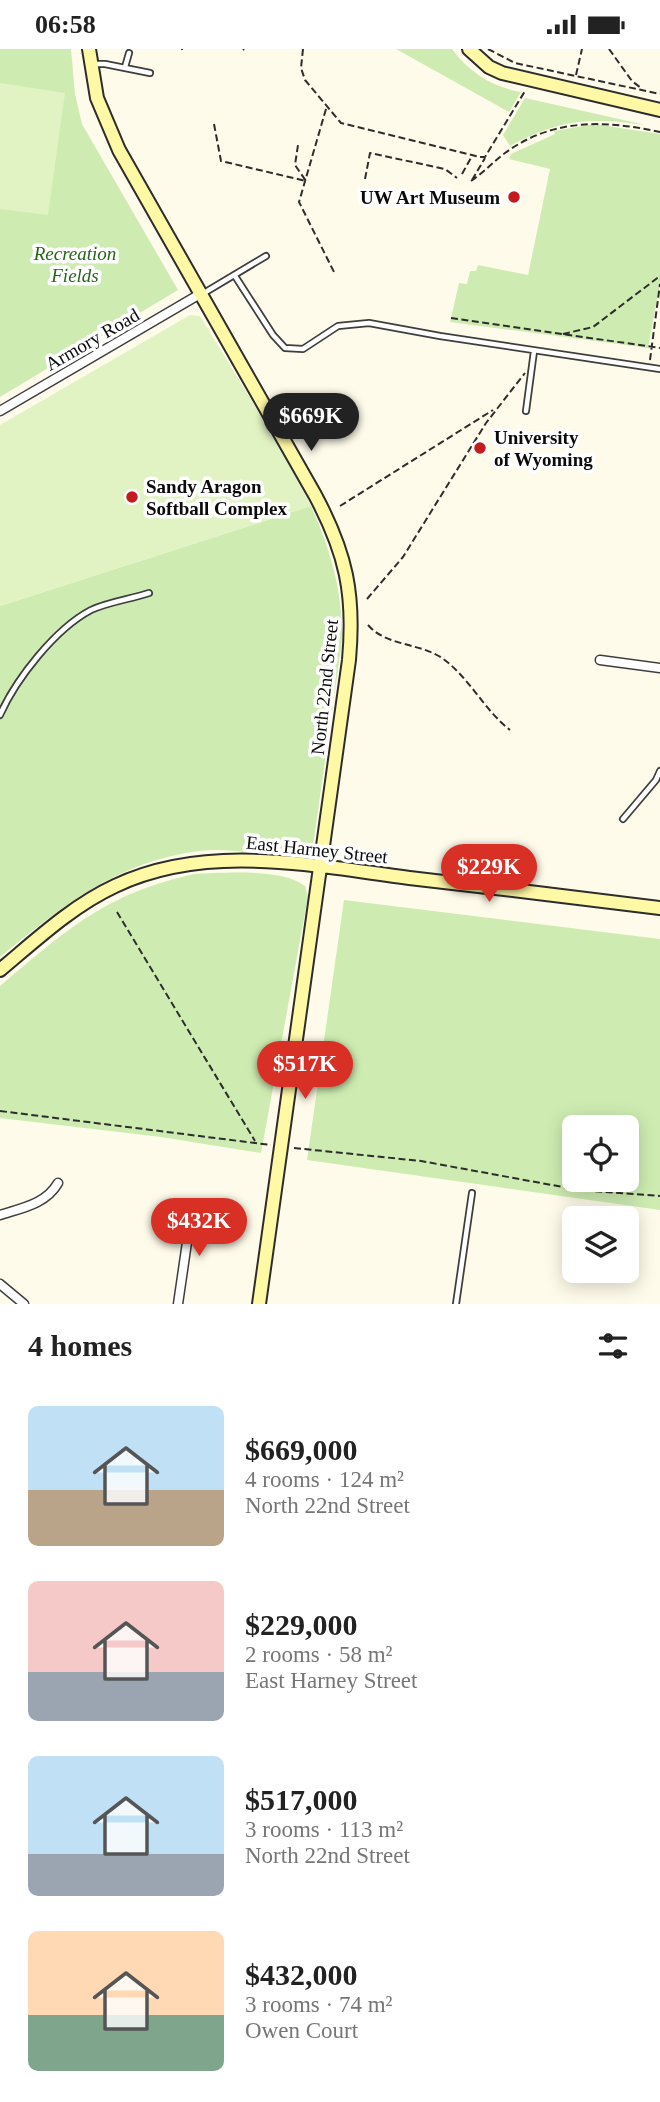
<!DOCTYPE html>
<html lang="en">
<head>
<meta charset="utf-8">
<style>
  :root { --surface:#fff; --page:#f6f6f6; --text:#222; --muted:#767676; --accent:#d93025 }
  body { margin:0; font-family:"Times New Roman",serif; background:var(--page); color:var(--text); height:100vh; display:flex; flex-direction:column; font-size:26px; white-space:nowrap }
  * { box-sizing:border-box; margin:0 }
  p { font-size:23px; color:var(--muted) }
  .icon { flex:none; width:38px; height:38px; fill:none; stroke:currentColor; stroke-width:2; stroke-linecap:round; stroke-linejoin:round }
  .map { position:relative; height:1255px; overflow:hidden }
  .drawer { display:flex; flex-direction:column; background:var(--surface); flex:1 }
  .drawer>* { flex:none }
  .buttons { position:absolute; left:562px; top:1066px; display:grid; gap:14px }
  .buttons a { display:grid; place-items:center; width:77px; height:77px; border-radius:10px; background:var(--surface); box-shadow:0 4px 18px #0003; font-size:35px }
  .price { position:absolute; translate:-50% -60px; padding:0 16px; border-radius:24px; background:var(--accent); color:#fff; font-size:23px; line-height:46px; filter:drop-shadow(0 2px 4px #0008) }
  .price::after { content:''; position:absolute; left:50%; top:42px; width:21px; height:16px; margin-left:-10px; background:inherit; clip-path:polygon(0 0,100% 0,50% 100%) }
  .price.current { background:#222; color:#fff }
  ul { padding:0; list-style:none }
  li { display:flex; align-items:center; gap:21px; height:175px; padding:0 28px }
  li span { display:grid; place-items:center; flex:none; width:196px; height:140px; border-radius:10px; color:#555 }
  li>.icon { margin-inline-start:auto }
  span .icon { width:84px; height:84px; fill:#fffc; stroke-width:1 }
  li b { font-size:30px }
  h2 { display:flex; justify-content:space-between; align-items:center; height:84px; padding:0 28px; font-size:30px }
  .status { display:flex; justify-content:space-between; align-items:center; height:49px; padding:0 35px; background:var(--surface); direction:ltr }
  .status svg { height:19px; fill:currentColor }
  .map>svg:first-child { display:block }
  .green { fill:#ceecb1; fill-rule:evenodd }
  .pitch { fill:#e1f2c3 }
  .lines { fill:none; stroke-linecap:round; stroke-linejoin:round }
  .lane-casing { stroke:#3e3e3e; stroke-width:8 }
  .street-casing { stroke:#3e3e3e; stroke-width:11 }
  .secondary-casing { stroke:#2d2d2d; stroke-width:16 }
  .path { stroke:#2d2d2d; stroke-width:2; stroke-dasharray:7 3.5; stroke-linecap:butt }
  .lane { stroke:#fff; stroke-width:4.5 }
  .street { stroke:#fff; stroke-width:8 }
  .secondary { stroke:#fff8a5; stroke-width:12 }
  .poi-dot { fill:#c41b1e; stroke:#fff; stroke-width:2.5 }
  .labels { text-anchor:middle; stroke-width:7; stroke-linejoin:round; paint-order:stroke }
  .poi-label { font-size:19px; font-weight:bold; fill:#0b0b0b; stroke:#fff; text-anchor:start }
  .park-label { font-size:19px; font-style:italic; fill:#266618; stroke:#fff }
  .street-label { font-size:19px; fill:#0b0b0b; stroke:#fff }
</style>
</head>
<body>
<div class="status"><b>06:58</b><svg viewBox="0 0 49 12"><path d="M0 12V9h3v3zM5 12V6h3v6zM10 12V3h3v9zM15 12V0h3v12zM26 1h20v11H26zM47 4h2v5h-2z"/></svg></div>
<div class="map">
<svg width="660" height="1255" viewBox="0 0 660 1255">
  <rect width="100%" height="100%" fill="#fffbea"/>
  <!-- green -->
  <path class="green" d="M 0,0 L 71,0 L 75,45 L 82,75 L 178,241 L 0,348 Z
    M 396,0 L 452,0 C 470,24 492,38 521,43 L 509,63 Z
    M 525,49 L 646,76 C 591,68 559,70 510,97 L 503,86 Z
    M 594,75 L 660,85 L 660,234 L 648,299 L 450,273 L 459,234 L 467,235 L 470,222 L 476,222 L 478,216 L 528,226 L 550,120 L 509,110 L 511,105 L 555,85 L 554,82 Z
    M 311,457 C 331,502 343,543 342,592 L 313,797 C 310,802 307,805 301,805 C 267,809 233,798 199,802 C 118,812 61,858 0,908 L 0,557 Z
    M 194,825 C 223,824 283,819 305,837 L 308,848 L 261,1104 L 161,1088 L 0,1069 L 0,937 C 68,880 105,845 194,825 Z
    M 344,851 L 660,890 L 660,1161 L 307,1111 ZM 574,1078 L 626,1078 L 626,1130 L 574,1130 Z"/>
  <!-- pitch -->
  <path class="pitch" d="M 0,34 L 65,44 L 48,166 L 0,160 Z
    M 190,266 L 200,267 L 283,403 L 311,457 L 0,557 L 0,376 Z"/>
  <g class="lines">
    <!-- lane casing -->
    <g class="lane-casing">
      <path id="lane" d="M 94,15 L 105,15 L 150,24
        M 125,18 L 129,4
        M 235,227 L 273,286 L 285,299 L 303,300 L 338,277 L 369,274 L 440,287 L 660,320
        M 204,244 L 266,207
        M 526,362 L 534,302
        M 0,666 C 16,630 55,580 91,561 C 108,553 131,550 149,544
        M 623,770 L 656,731 L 660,722
        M 456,1255 L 472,1144"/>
    </g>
    <!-- street casing -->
    <g class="street-casing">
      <path id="street" d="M 0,362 L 200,245
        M 600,611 L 660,619
        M 0,1166 C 22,1159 46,1155 58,1134
        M 0,1235 L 24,1255
        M 178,1255 L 192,1159"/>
    </g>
    <!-- secondary casing -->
    <g class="secondary-casing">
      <path id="secondary" d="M 89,0 L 97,49 L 119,101 L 315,446 C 346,504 355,545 349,611 L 259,1255
        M 469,0 L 489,18 L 502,24 L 660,61
        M 0,921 C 36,891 72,857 115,837 C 210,792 319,818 418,830 C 499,839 579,849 660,859"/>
    </g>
    <!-- path -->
    <path class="path" d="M 303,0 L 301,19 L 305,31 L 341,74 L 480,108 L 485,108 L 525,42
      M 488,0 L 515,14 L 660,45
      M 609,0 L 632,32 L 641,39
      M 182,1 L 182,0
      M 243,1 L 244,0
      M 576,26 L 582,0
      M 326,60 L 299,153 L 335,225
      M 214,75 L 221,112 L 306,132 L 295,116 L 298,96
      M 462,125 L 472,107
      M 365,130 L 370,104 L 445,120 L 457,129
      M 472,131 L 485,109
      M 471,132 C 483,124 493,113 505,104 C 553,69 605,71 660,83
      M 451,269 L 660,299
      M 563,285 L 593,278 L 660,227
      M 650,311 L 660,235
      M 340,457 L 493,361
      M 367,550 L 403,508 L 486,374 L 525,324
      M 368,576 C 386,597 420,594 442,609 C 469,628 484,661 510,681
      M 117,863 L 255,1092
      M 0,1062 L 271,1096
      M 294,1099 L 421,1112 L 579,1141 L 660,1147"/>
    <!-- lane -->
    <use href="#lane" class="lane"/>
    <!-- street -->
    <use href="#street" class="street"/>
    <!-- secondary -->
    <use href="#secondary" class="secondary"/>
  </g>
  <!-- markers -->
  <g class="poi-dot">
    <circle cx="514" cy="148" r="7"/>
    <circle cx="480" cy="399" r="7"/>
    <circle cx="132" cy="448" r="7"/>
  </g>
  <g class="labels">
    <!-- poi labels -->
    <g class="poi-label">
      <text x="500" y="155" text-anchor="end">UW Art Museum</text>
      <text x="494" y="395">University<tspan x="494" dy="22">of Wyoming</tspan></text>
      <text x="146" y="444">Sandy Aragon<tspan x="146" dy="22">Softball Complex</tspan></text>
    </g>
    <!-- park labels -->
    <g class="park-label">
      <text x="75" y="211">Recreation<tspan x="75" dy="22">Fields</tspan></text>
    </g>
    <!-- street labels -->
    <g class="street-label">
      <text transform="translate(92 290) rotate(-30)" y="7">Armory Road</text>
      <text transform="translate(324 638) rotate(-84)" y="7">North 22nd Street</text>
      <text transform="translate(317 800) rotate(6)" y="7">East Harney Street</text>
    </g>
  </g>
</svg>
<div class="buttons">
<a><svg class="icon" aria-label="locate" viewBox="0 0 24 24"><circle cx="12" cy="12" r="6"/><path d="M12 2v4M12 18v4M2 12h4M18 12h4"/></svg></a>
<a><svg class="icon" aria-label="layers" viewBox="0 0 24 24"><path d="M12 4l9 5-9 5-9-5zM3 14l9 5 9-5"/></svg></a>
</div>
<b class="price current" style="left:311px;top:404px">$669K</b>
<b class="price" style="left:489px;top:855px">$229K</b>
<b class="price" style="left:305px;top:1052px">$517K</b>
<b class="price" style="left:199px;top:1209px">$432K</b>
</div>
<section class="drawer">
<h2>4 homes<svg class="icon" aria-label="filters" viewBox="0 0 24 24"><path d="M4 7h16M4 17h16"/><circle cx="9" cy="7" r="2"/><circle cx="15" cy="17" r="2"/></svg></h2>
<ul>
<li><span style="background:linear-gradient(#bfe0f5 60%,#b9a48a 0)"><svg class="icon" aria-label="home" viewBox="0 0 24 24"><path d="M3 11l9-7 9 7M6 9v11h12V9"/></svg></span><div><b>$669,000</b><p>4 rooms · 124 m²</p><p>North 22nd Street</p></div></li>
<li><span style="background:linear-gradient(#f6c9c9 65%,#9aa5b1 0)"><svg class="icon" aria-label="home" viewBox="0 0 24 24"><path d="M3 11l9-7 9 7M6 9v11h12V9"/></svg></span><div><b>$229,000</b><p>2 rooms · 58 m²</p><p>East Harney Street</p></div></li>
<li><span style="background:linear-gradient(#bfe0f5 70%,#9aa5b1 0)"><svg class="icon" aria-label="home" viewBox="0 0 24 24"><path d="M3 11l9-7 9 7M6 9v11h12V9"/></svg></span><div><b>$517,000</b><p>3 rooms · 113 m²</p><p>North 22nd Street</p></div></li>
<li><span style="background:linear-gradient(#ffd9b3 60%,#7fa58c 0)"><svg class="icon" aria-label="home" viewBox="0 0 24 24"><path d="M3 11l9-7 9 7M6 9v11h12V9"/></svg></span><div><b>$432,000</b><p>3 rooms · 74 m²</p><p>Owen Court</p></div></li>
</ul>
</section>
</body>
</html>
